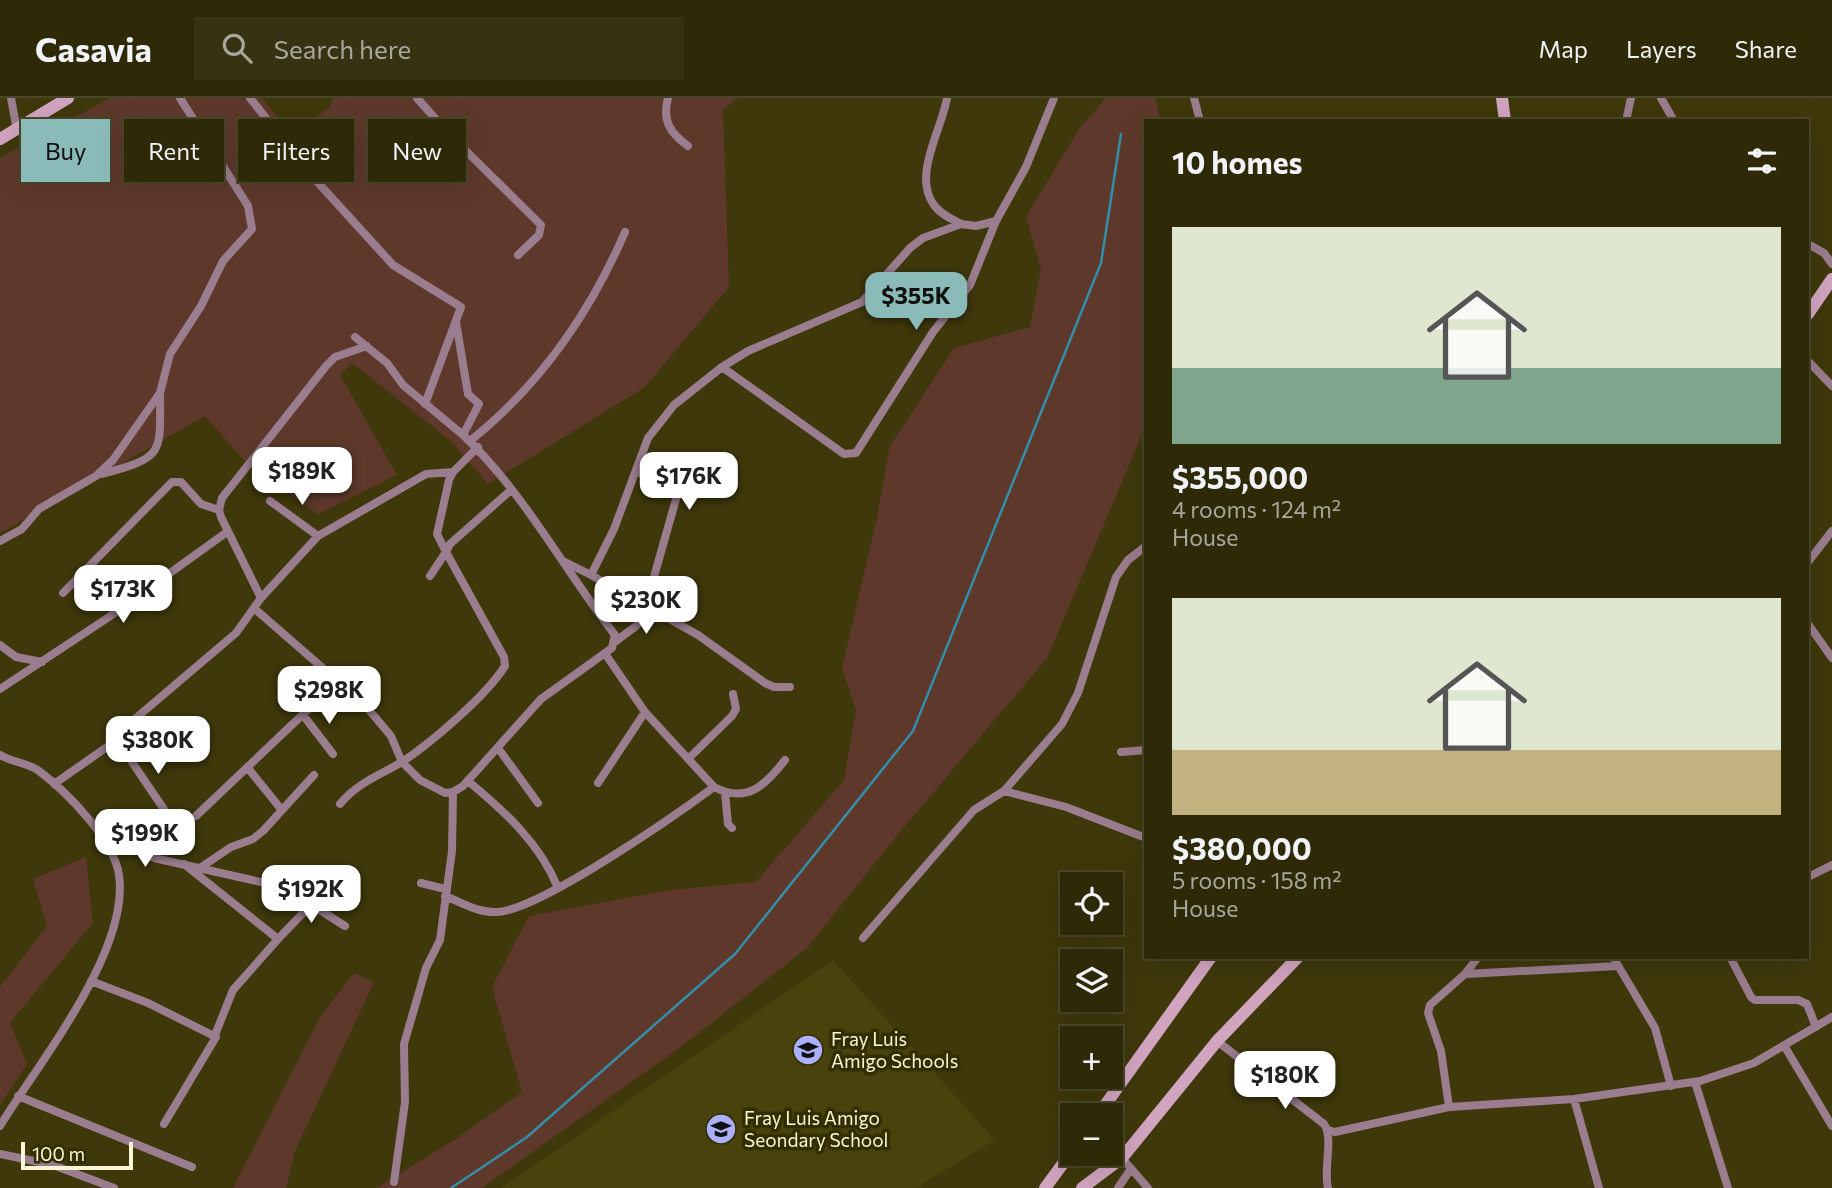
<!DOCTYPE html>
<html lang="en">
<head>
<meta charset="utf-8">
<style>
  :root { --surface:#2e2a08; --page:#363212; --text:#f1f3f6; --muted:#a7a79c; --line:#494629; --accent:#8bbbb9 }
  body { margin:0; font-family:Commissioner,sans-serif; background:var(--page); color:var(--text); height:100vh; display:flex; flex-direction:column; font-size:26px; white-space:nowrap }
  * { box-sizing:border-box; margin:0 }
  p { font-size:23px; color:var(--muted) }
  .icon { flex:none; width:38px; height:38px; fill:none; stroke:currentColor; stroke-width:2; stroke-linecap:round; stroke-linejoin:round }
  .map { position:relative; flex:1; overflow:hidden }
  .details { position:absolute; left:1144px; top:21px; width:665px; height:840px; display:flex; flex-direction:column; background:var(--surface); border-radius:0px; box-shadow:0 7px 28px #0002,0 0 0 2px var(--line) }
  .details>* { flex:none }
  .hud { position:absolute; left:21px; top:21px; width:665px; height:63px; display:flex; gap:14px }
  .fabs { position:absolute; left:1060px; top:774px; display:grid; gap:14px }
  .fabs a { display:grid; place-items:center; width:63px; height:63px; border-radius:0px; background:var(--surface); box-shadow:0 7px 28px #0002,0 0 0 2px var(--line); font-size:35px }
  .scale { position:absolute; left:21px; bottom:18px; width:112px; box-sizing:border-box; padding-left:7px; border:4px solid #f9f6d8; border-top:0; font-size:19px; line-height:24px; white-space:nowrap; color:#f9f6d8; -webkit-text-stroke:5px #332e00; paint-order:stroke }
  .price { position:absolute; translate:-50% -60px; padding:0 16px; border-radius:14px; background:#fff; color:#222; font-size:23px; line-height:46px; filter:drop-shadow(0 2px 4px #0008) }
  .price::after { content:''; position:absolute; left:50%; top:42px; width:21px; height:16px; margin-left:-10px; background:inherit; clip-path:polygon(0 0,100% 0,50% 100%) }
  .price.on { background:var(--accent); color:#111 }
  ul { padding:0; list-style:none }
  li { display:grid; align-content:center; gap:14px; height:371px; padding:0 28px }
  li span { display:grid; place-items:center; height:217px; border-radius:0px; color:#555 }
  li>.icon { margin-inline-start:auto }
  span .icon { width:126px; height:126px; fill:#fffc; stroke-width:1 }
  li b { font-size:30px }
  h2 { display:flex; justify-content:space-between; align-items:center; height:84px; padding:0 28px; font-size:30px }
  .tag { padding:0 24px; border-radius:0px; background:var(--surface); box-shadow:0 7px 28px #0002,0 0 0 2px var(--line); font-size:24px; line-height:63px }
  .tag.on { background:var(--accent); color:#111 }
  header { display:flex; align-items:center; gap:42px; box-sizing:border-box; height:98px; padding:0 35px; background:var(--surface); border-bottom:2px solid var(--line) }
  header strong { font-size:33px }
  nav { display:flex; gap:38px; margin-inline-start:auto; font-size:24px }
  .search { width:490px; height:63px; background:var(--page); display:flex; align-items:center; gap:18px; box-sizing:border-box; padding:0 24px; border-radius:0px; color:var(--muted); font-size:26px }
  .map>svg:first-child { display:block }
  .built { fill:#48420c }
  .green { fill:#5e392b }
  .lines { fill:none; stroke-linecap:round; stroke-linejoin:round }
  .stream { stroke:#338eaa; stroke-width:2.5 }
  .street { stroke:#9a7d8e; stroke-width:8 }
  .secondary { stroke:#d1a4bf; stroke-width:12 }
  .labels { text-anchor:middle; stroke-width:7; stroke-linejoin:round; paint-order:stroke }
  .poi-label { font-size:19px; fill:#f9f6d8; stroke:#332e00; text-anchor:start }
</style>
</head>
<body>
<header>
<strong>Casavia</strong>
<div class="search"><svg class="icon" aria-label="search" viewBox="0 0 24 24"><circle cx="10" cy="10" r="6"/><path d="M15 15l6 6"/></svg>Search here</div>
<nav><a>Map</a><a>Layers</a><a>Share</a></nav>
</header>
<div class="map">
<svg width="1832" height="1090" viewBox="0 0 1832 1090">
  <rect width="100%" height="100%" fill="#3e380b"/>
  <!-- built -->
  <path class="built" d="M 833,862 L 995,1042 L 916,1090 L 501,1090 Z"/>
  <!-- green -->
  <path class="green" d="M 110,0 L 262,0 L 280,22 L 305,27 L 330,9 L 333,0 L 738,0 L 723,12 L 729,189 L 645,289 L 488,386 L 451,343 L 352,265 L 340,277 L 397,377 L 318,416 L 250,369 L 205,318 L 0,435 L 0,60 Z
    M 1106,0 L 1156,0 L 1160,23 L 1146,23 L 1146,313 L 1142,337 L 1047,560 L 900,734 L 807,850 L 682,948 L 482,1090 L 377,1090 L 454,1042 L 522,994 L 492,889 L 529,818 L 670,792 L 756,784 L 844,682 L 856,612 L 842,570 L 876,424 L 890,348 L 954,250 L 1030,229 L 1041,171 L 1026,119 L 1079,31 Z
    M 86,759 L 93,825 L 10,925 L 27,966 L 0,1007 L 0,889 L 47,828 L 33,781 Z
    M 354,875 L 374,884 L 295,1053 L 286,1090 L 233,1090 L 320,919 Z"/>
  <g class="lines">
    <!-- stream -->
    <path class="stream" d="M 451,1090 L 527,1039 L 735,856 L 913,633 L 1101,165 L 1121,36"/>
    <!-- street -->
    <path class="street" d="M 11,0 L 17,33
      M 250,0 L 311,77 L 393,167 L 461,209 L 425,306
      M 417,0 L 448,35 L 541,127 L 539,137 L 518,157
      M 668,0 C 662,23 670,35 688,48
      M 947,0 C 942,31 912,78 934,107 C 940,116 952,121 961,126
      M 1194,0 L 1200,23
      M 1661,0 L 1674,23
      M 1626,23 L 1631,0
      M 1808,146 L 1824,155 L 1832,166
      M 355,239 L 387,265 L 403,287 L 463,337
      M 1808,263 L 1832,288
      M 722,269 L 844,356 L 856,355 L 933,234 L 970,187 L 996,123 L 1026,69 L 1054,0
      M 470,343 C 539,288 590,215 625,134
      M 636,375 C 650,373 671,375 680,387 L 646,507
      M 102,376 C 166,359 160,355 160,295
      M 270,403 L 318,438
      M 0,443 L 22,431 L 39,411 L 96,378 L 113,362 L 160,295 L 170,256 L 201,208 L 223,163 L 252,131 L 248,108 L 180,0
      M 563,463 L 591,477 L 614,431 L 648,340 L 674,307 L 722,269 L 748,253 L 862,204 L 910,150 L 923,140 L 961,126 L 976,128 L 996,123
      M 1808,464 L 1832,433
      M 591,477 L 698,537 L 765,585 L 774,589 L 790,589
      M 430,478 L 446,454 L 437,436 L 449,382 L 453,374 L 478,349
      M 63,495 L 172,384 L 181,384 L 201,406 L 219,412
      M 261,500 L 221,419 L 219,412 L 222,400 L 326,268 L 335,259 L 367,248
      M 255,511 L 364,606 L 391,638 L 402,664 L 420,682 L 445,695 L 453,694 L 463,688 L 541,601 L 612,550 L 615,537 C 564,472 524,394 463,337 L 479,306 L 468,296 L 456,224
      M 1808,526 L 1832,560
      M 616,543 L 636,528 L 650,509
      M 0,547 L 16,559 L 42,564
      M 0,591 L 106,521 L 227,434
      M 645,614 L 714,689 C 746,706 765,688 785,662
      M 303,617 L 333,656
      M 117,642 L 176,729
      M 498,650 L 538,705
      M 1121,654 L 1146,652
      M 0,657 C 13,665 27,664 39,673 C 67,694 114,742 119,777 C 130,853 39,964 0,1028
      M 688,661 L 732,618 L 736,611 L 733,596
      M 247,669 L 281,711
      M 468,683 C 504,713 540,745 558,790
      M 598,685 L 645,614 L 606,557
      M 54,686 L 117,642 L 136,620 L 236,535 L 261,500 L 318,438 L 426,376 L 453,374
      M 1004,693 L 1066,709 L 1146,740
      M 725,695 L 728,726 L 732,730
      M 340,706 C 357,685 380,677 402,664 C 432,644 486,598 505,568 L 504,559 L 446,454 L 450,446 L 511,392
      M 196,718 L 338,583
      M 135,738 L 141,753 L 154,760 L 265,785 L 315,809
      M 184,766 L 278,841 L 233,892 L 215,937
      M 200,770 L 231,749 L 253,741 L 263,733 L 314,677
      M 1808,779 L 1832,767
      M 421,785 L 445,791
      M 445,798 C 461,804 478,815 496,814 C 537,814 676,717 714,689
      M 863,840 L 974,712 L 1004,693 L 1062,626 L 1078,595 L 1116,479 L 1128,462 L 1146,448
      M 278,841 L 302,816 L 315,809 L 345,828
      M 1613,859 L 1655,930 L 1671,988
      M 1730,859 L 1751,899 L 1755,902 L 1798,902 L 1807,906 L 1816,929
      M 1465,876 L 1618,868
      M 91,883 L 148,905 L 216,939 L 164,1026
      M 1217,943 L 1324,1026 C 1334,1040 1323,1070 1328,1090
      M 1785,949 L 1832,1028
      M 1695,984 L 1728,1090
      M 18,998 L 192,1069
      M 1574,1001 L 1599,1090
      M 1449,1009 L 1441,953 L 1428,915 L 1430,907 L 1465,876 L 1478,859
      M 1328,1032 L 1335,1034 L 1449,1009 L 1574,1001 L 1700,983 L 1754,965 L 1832,919
      M 0,1056 L 53,1067 L 114,1090
      M 1122,1060 L 1148,1090
      M 394,1084 L 405,1004 L 404,946 L 426,870 L 440,842 L 452,753 L 453,694
      M 1118,1090 L 1130,1072"/>
    <!-- secondary -->
    <path class="secondary" d="M 1502,0 L 1505,23
      M 0,41 L 68,0
      M 1808,216 L 1832,181
      M 1098,1017 L 1211,859
      M 1045,1090 L 1073,1052
      M 1082,1090 L 1122,1060 L 1217,943 L 1298,859"/>
  </g>
  <!-- icons -->
  <defs>
    <g id="school-disc" transform="scale(1.575)"><circle r="9.5" fill="#acaffb" stroke="#332e00"/><path d="M0-5L7-2L0 1L-7-2ZM-4 1L0 2.5L4 1V4Q0 6-4 4Z" fill="#111"/></g>
  </defs>
  <g fill-rule="evenodd">
    <use href="#school-disc" x="808" y="952"/>
    <use href="#school-disc" x="721" y="1031"/>
  </g>
  <g class="labels">
    <!-- poi labels -->
    <g class="poi-label">
      <text x="831" y="948">Fray Luis<tspan x="831" dy="22">Amigo Schools</tspan></text>
      <text x="744" y="1027">Fray Luis Amigo<tspan x="744" dy="22">Seondary School</tspan></text>
    </g>
  </g>
</svg>
<div class="fabs">
<a><svg class="icon" aria-label="locate" viewBox="0 0 24 24"><circle cx="12" cy="12" r="6"/><path d="M12 2v4M12 18v4M2 12h4M18 12h4"/></svg></a>
<a><svg class="icon" aria-label="layers" viewBox="0 0 24 24"><path d="M12 4l9 5-9 5-9-5zM3 14l9 5 9-5"/></svg></a>
<a>+</a>
<a>−</a>
</div>
<div class="scale">100 m</div>
<b class="price on" style="left:916px;top:234px">$355K</b>
<b class="price" style="left:302px;top:409px">$189K</b>
<b class="price" style="left:689px;top:414px">$176K</b>
<b class="price" style="left:123px;top:527px">$173K</b>
<b class="price" style="left:646px;top:538px">$230K</b>
<b class="price" style="left:329px;top:628px">$298K</b>
<b class="price" style="left:158px;top:678px">$380K</b>
<b class="price" style="left:145px;top:771px">$199K</b>
<b class="price" style="left:311px;top:827px">$192K</b>
<b class="price" style="left:1285px;top:1013px">$180K</b>
<div class="hud">
<a class="tag on">Buy</a>
<a class="tag">Rent</a>
<a class="tag">Filters</a>
<a class="tag">New</a>
</div>
<section class="details">
<h2>10 homes<svg class="icon" aria-label="filters" viewBox="0 0 24 24"><path d="M4 7h16M4 17h16"/><circle cx="9" cy="7" r="2"/><circle cx="15" cy="17" r="2"/></svg></h2>
<ul>
<li><span style="background:linear-gradient(#dfe7d0 65%,#7fa58c 0)"><svg class="icon" aria-label="home" viewBox="0 0 24 24"><path d="M3 11l9-7 9 7M6 9v11h12V9"/></svg></span><div><b>$355,000</b><p>4 rooms · 124 m²</p><p>House</p></div></li>
<li><span style="background:linear-gradient(#dfe7d0 70%,#c2b280 0)"><svg class="icon" aria-label="home" viewBox="0 0 24 24"><path d="M3 11l9-7 9 7M6 9v11h12V9"/></svg></span><div><b>$380,000</b><p>5 rooms · 158 m²</p><p>House</p></div></li>
</ul>
</section>
</div>
</body>
</html>
